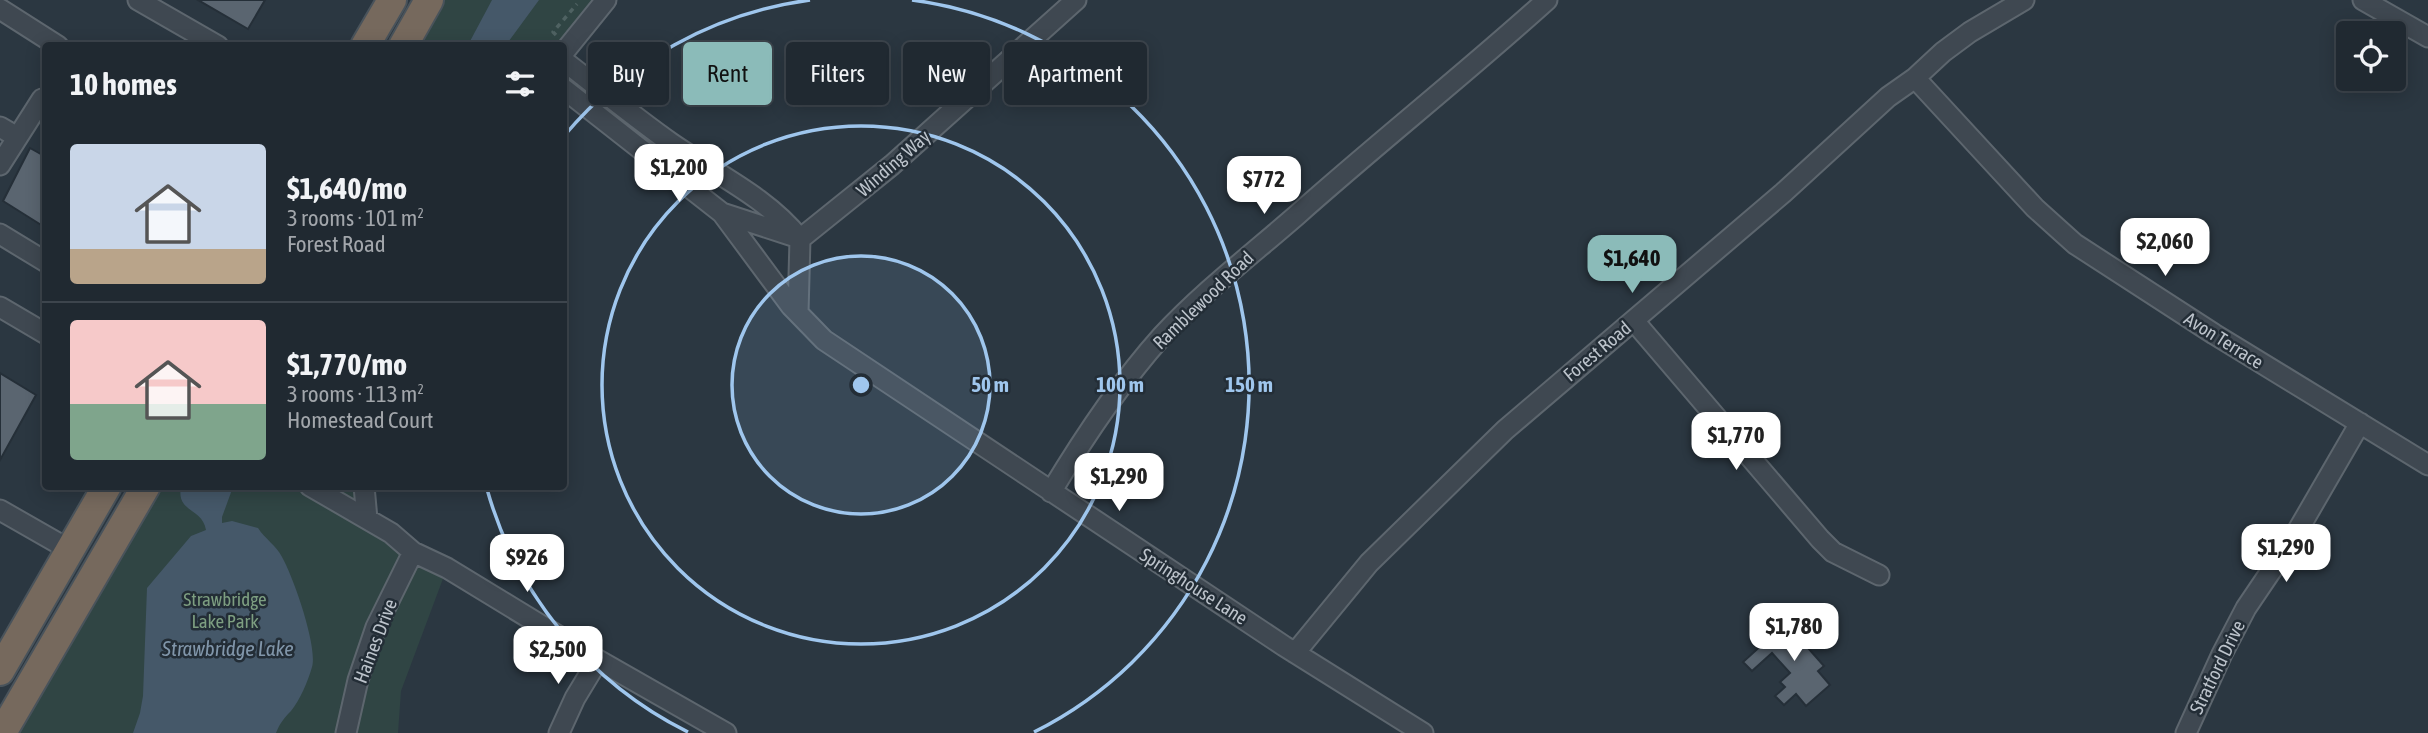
<!DOCTYPE html>
<html lang="en">
<head>
<meta charset="utf-8">
<style>
  :root { --surface:#202931; --page:#283139; --text:#f1f3f6; --muted:#a2a6ab; --line:#3d454d; --accent:#8bbbb9 }
  body { margin:0; font-family:"Asap Condensed",sans-serif; background:var(--page); color:var(--text); height:100vh; display:flex; flex-direction:column; font-size:26px; white-space:nowrap }
  * { box-sizing:border-box; margin:0 }
  p { font-size:23px; color:var(--muted) }
  .icon { flex:none; width:38px; height:38px; fill:none; stroke:currentColor; stroke-width:2; stroke-linecap:round; stroke-linejoin:round }
  .map { position:relative; flex:1; overflow:hidden }
  .drawer { position:absolute; left:42px; top:42px; width:525px; height:448px; display:flex; flex-direction:column; background:var(--surface); border-radius:7px; box-shadow:0 4px 18px #0003,0 0 0 2px var(--line) }
  .drawer>* { flex:none }
  .top-card { position:absolute; left:588px; top:42px; width:665px; height:63px; display:flex; gap:14px }
  .buttons { position:absolute; left:2336px; top:21px; display:grid; gap:14px }
  .buttons a { display:grid; place-items:center; width:70px; height:70px; border-radius:7px; background:var(--surface); box-shadow:0 4px 18px #0003,0 0 0 2px var(--line); font-size:35px }
  .price { position:absolute; translate:-50% -60px; padding:0 16px; border-radius:14px; background:#fff; color:#222; font-size:23px; line-height:46px; filter:drop-shadow(0 2px 4px #0008) }
  .price::after { content:''; position:absolute; left:50%; top:42px; width:21px; height:16px; margin-left:-10px; background:inherit; clip-path:polygon(0 0,100% 0,50% 100%) }
  .price.selected { background:var(--accent); color:#111 }
  ul { padding:0; list-style:none }
  li { display:flex; align-items:center; gap:21px; height:175px; padding:0 28px }
  li+li { border-top:2px solid var(--line) }
  li span { display:grid; place-items:center; flex:none; width:196px; height:140px; border-radius:7px; color:#555 }
  li>.icon { margin-inline-start:auto }
  span .icon { width:84px; height:84px; fill:#fffc; stroke-width:1 }
  li b { font-size:30px }
  h2 { display:flex; justify-content:space-between; align-items:center; height:84px; padding:0 28px; font-size:30px }
  .tag { padding:0 24px; border-radius:7px; background:var(--surface); box-shadow:0 4px 18px #0003,0 0 0 2px var(--line); font-size:24px; line-height:63px }
  .tag.selected { background:var(--accent); color:#111 }
  .map>svg:first-child { display:block }
  .green { fill:#304544 }
  .water { fill:#455869 }
  .building { fill:#5a6570; stroke:#252f38; stroke-width:2 }
  .lines { fill:none; stroke-linecap:round; stroke-linejoin:round }
  .minor-casing { stroke:#5d666e; stroke-width:23 }
  .highway-casing { stroke:#49535b; stroke-width:32 }
  .path { stroke:#4f6262; stroke-width:3.5; stroke-dasharray:5 5; stroke-linecap:butt }
  .minor { stroke:#3f4851; stroke-width:19 }
  .highway { stroke:#76695d; stroke-width:28 }
  .ring { fill:none; stroke:#9fc6ed; stroke-width:3.5 }
  .labels { text-anchor:middle; stroke-width:5; stroke-linejoin:round; paint-order:stroke }
  .street-label { font-size:19px; fill:#bcc3cb; stroke:#232d36 }
  .park-label { font-size:19px; fill:#7d9e81; stroke:#232d36 }
  .water-label { font-size:21px; font-style:italic; fill:#8196aa; stroke:#232d36 }
  .centre { fill:#9fc6ed; stroke:#232d36; stroke-width:3.5 }
  .ring-label { font-size:21px; text-anchor:middle; font-weight:bold; fill:#9fc6ed; stroke:#232d36; stroke-width:5; stroke-linejoin:round; paint-order:stroke }
</style>
</head>
<body>
<div class="map">
<svg width="2428" height="733" viewBox="0 0 2428 733">
  <rect width="100%" height="100%" fill="#2b3741"/>
  <!-- green -->
  <path class="green" d="M 429,0 L 608,0 L 564,46 L 403,46 Z
    M 146,487 L 366,487 L 367,519 L 447,568 L 401,691 L 398,733 L 2,733 Z"/>
  <!-- water -->
  <path class="water" d="M 492,0 L 539,0 L 506,45 L 468,45 Z
    M 181,487 L 233,487 L 222,517 L 222,523 L 232,521 L 258,528 C 265,539 276,545 282,557 C 293,576 318,647 312,667 C 308,681 300,700 291,711 C 284,718 280,723 276,733 L 133,733 L 140,713 L 143,696 L 147,588 L 191,536 L 206,530 C 202,507 176,513 181,487 Z"/>
  <!-- building -->
  <path class="building" d="M 198,0 L 265,0 L 248,29 Z
    M 30,148 L 46,157 L 46,228 L 3,201 Z
    M 0,373 L 36,395 L 0,460 Z
    M 1788,621 L 1801,635 L 1810,627 L 1821,639 L 1809,649 L 1824,666 L 1818,671 L 1830,685 L 1806,706 L 1796,694 L 1784,705 L 1775,696 L 1785,687 L 1780,682 L 1790,673 L 1772,653 L 1752,671 L 1743,662 Z"/>
  <g class="lines">
    <!-- minor casing -->
    <g class="minor-casing">
      <path id="minor" d="M 138,0 L 218,46
        M 2363,0 L 2428,37
        M 0,9 L 58,46
        M 564,52 L 606,0
        M 564,61 C 599,88 634,117 671,143 C 714,173 767,197 800,239 L 798,313
        M 1915,78 L 2035,208 L 2075,244 L 2214,334 L 2428,465
        M 564,89 L 722,213 L 791,306 L 824,340 L 1284,646 L 1423,733
        M 0,127 L 17,137
        M 0,165 L 42,99 L 46,101
        M 722,213 L 799,238
        M 0,234 L 46,262
        M 800,239 L 892,165 L 1076,0
        M 0,307 L 46,334
        M 1634,321 L 1820,539 L 1833,552 L 1879,575
        M 310,486 L 391,533 L 413,552 L 447,568 L 598,660 L 726,733
        M 364,486 L 367,519
        M 1051,492 C 1084,437 1119,384 1162,336 C 1203,292 1251,255 1297,215 C 1379,142 1465,74 1547,0
        M 0,510 L 70,550
        M 1295,653 L 1369,563 L 1505,430 L 1783,193 L 1888,97 L 1915,78 L 1943,52 L 1970,32 L 2024,0
        M 346,733 L 358,680 L 376,627 L 413,552
        M 559,733 L 575,698 L 598,660
        M 2186,733 L 2222,654 L 2246,608 L 2294,537 L 2360,423"/>
    </g>
    <!-- highway casing -->
    <g class="highway-casing">
      <path id="highway" d="M 365,46 L 392,0
        M 403,46 L 429,0
        M 0,671 L 107,486
        M 2,733 L 146,486"/>
    </g>
    <!-- path -->
    <path class="path" d="M 556,35 L 553,32 L 577,4"/>
    <!-- minor -->
    <use href="#minor" class="minor"/>
    <!-- highway -->
    <use href="#highway" class="highway"/>
  </g>
  <!-- distance rings -->
  <circle cx="861" cy="385" r="129" fill="#9fc6ed" fill-opacity=".12"/>
  <g class="ring">
    <circle cx="861" cy="385" r="129"/>
    <circle cx="861" cy="385" r="259"/>
    <path d="M688 732A388 388 0 0 1 487 489M564 136A388 388 0 0 1 810 0M912 0A388 388 0 0 1 1034 732"/>
  </g>
  <g class="labels">
    <!-- street labels -->
    <g class="street-label">
      <text transform="translate(893 163) rotate(-41)" y="7">Winding Way</text>
      <text transform="translate(1203 300) rotate(-44)" y="7">Ramblewood Road</text>
      <text transform="translate(2224 340) rotate(32)" y="7">Avon Terrace</text>
      <text transform="translate(1597 351) rotate(-40)" y="7">Forest Road</text>
      <text transform="translate(1194 586) rotate(33)" y="7">Springhouse Lane</text>
      <text transform="translate(375 641) rotate(-69)" y="7">Haines Drive</text>
      <text transform="translate(2217 667) rotate(-64)" y="7">Stratford Drive</text>
    </g>
    <!-- park labels -->
    <g class="park-label">
      <text x="225" y="606">Strawbridge<tspan x="225" dy="22">Lake Park</tspan></text>
    </g>
    <!-- water labels -->
    <g class="water-label">
      <text x="228" y="656">Strawbridge Lake</text>
    </g>
  </g>
  <circle cx="861" cy="385" r="10" class="centre"/>
  <g class="ring-label">
    <text x="990" y="392">50 m</text>
    <text x="1120" y="392">100 m</text>
    <text x="1249" y="392">150 m</text>
  </g>
</svg>
<div class="buttons">
<a><svg class="icon" aria-label="locate" viewBox="0 0 24 24"><circle cx="12" cy="12" r="6"/><path d="M12 2v4M12 18v4M2 12h4M18 12h4"/></svg></a>
</div>
<b class="price" style="left:679px;top:204px">$1,200</b>
<b class="price" style="left:1264px;top:216px">$772</b>
<b class="price" style="left:2165px;top:278px">$2,060</b>
<b class="price selected" style="left:1632px;top:295px">$1,640</b>
<b class="price" style="left:1736px;top:472px">$1,770</b>
<b class="price" style="left:1119px;top:513px">$1,290</b>
<b class="price" style="left:2286px;top:584px">$1,290</b>
<b class="price" style="left:527px;top:594px">$926</b>
<b class="price" style="left:1794px;top:663px">$1,780</b>
<b class="price" style="left:558px;top:686px">$2,500</b>
<div class="top-card">
<a class="tag">Buy</a>
<a class="tag selected">Rent</a>
<a class="tag">Filters</a>
<a class="tag">New</a>
<a class="tag">Apartment</a>
</div>
<section class="drawer">
<h2>10 homes<svg class="icon" aria-label="filters" viewBox="0 0 24 24"><path d="M4 7h16M4 17h16"/><circle cx="9" cy="7" r="2"/><circle cx="15" cy="17" r="2"/></svg></h2>
<ul>
<li><span style="background:linear-gradient(#c9d6e8 75%,#b9a48a 0)"><svg class="icon" aria-label="home" viewBox="0 0 24 24"><path d="M3 11l9-7 9 7M6 9v11h12V9"/></svg></span><div><b>$1,640/mo</b><p>3 rooms · 101 m²</p><p>Forest Road</p></div></li>
<li><span style="background:linear-gradient(#f6c9c9 60%,#7fa58c 0)"><svg class="icon" aria-label="home" viewBox="0 0 24 24"><path d="M3 11l9-7 9 7M6 9v11h12V9"/></svg></span><div><b>$1,770/mo</b><p>3 rooms · 113 m²</p><p>Homestead Court</p></div></li>
</ul>
</section>
</div>
</body>
</html>
